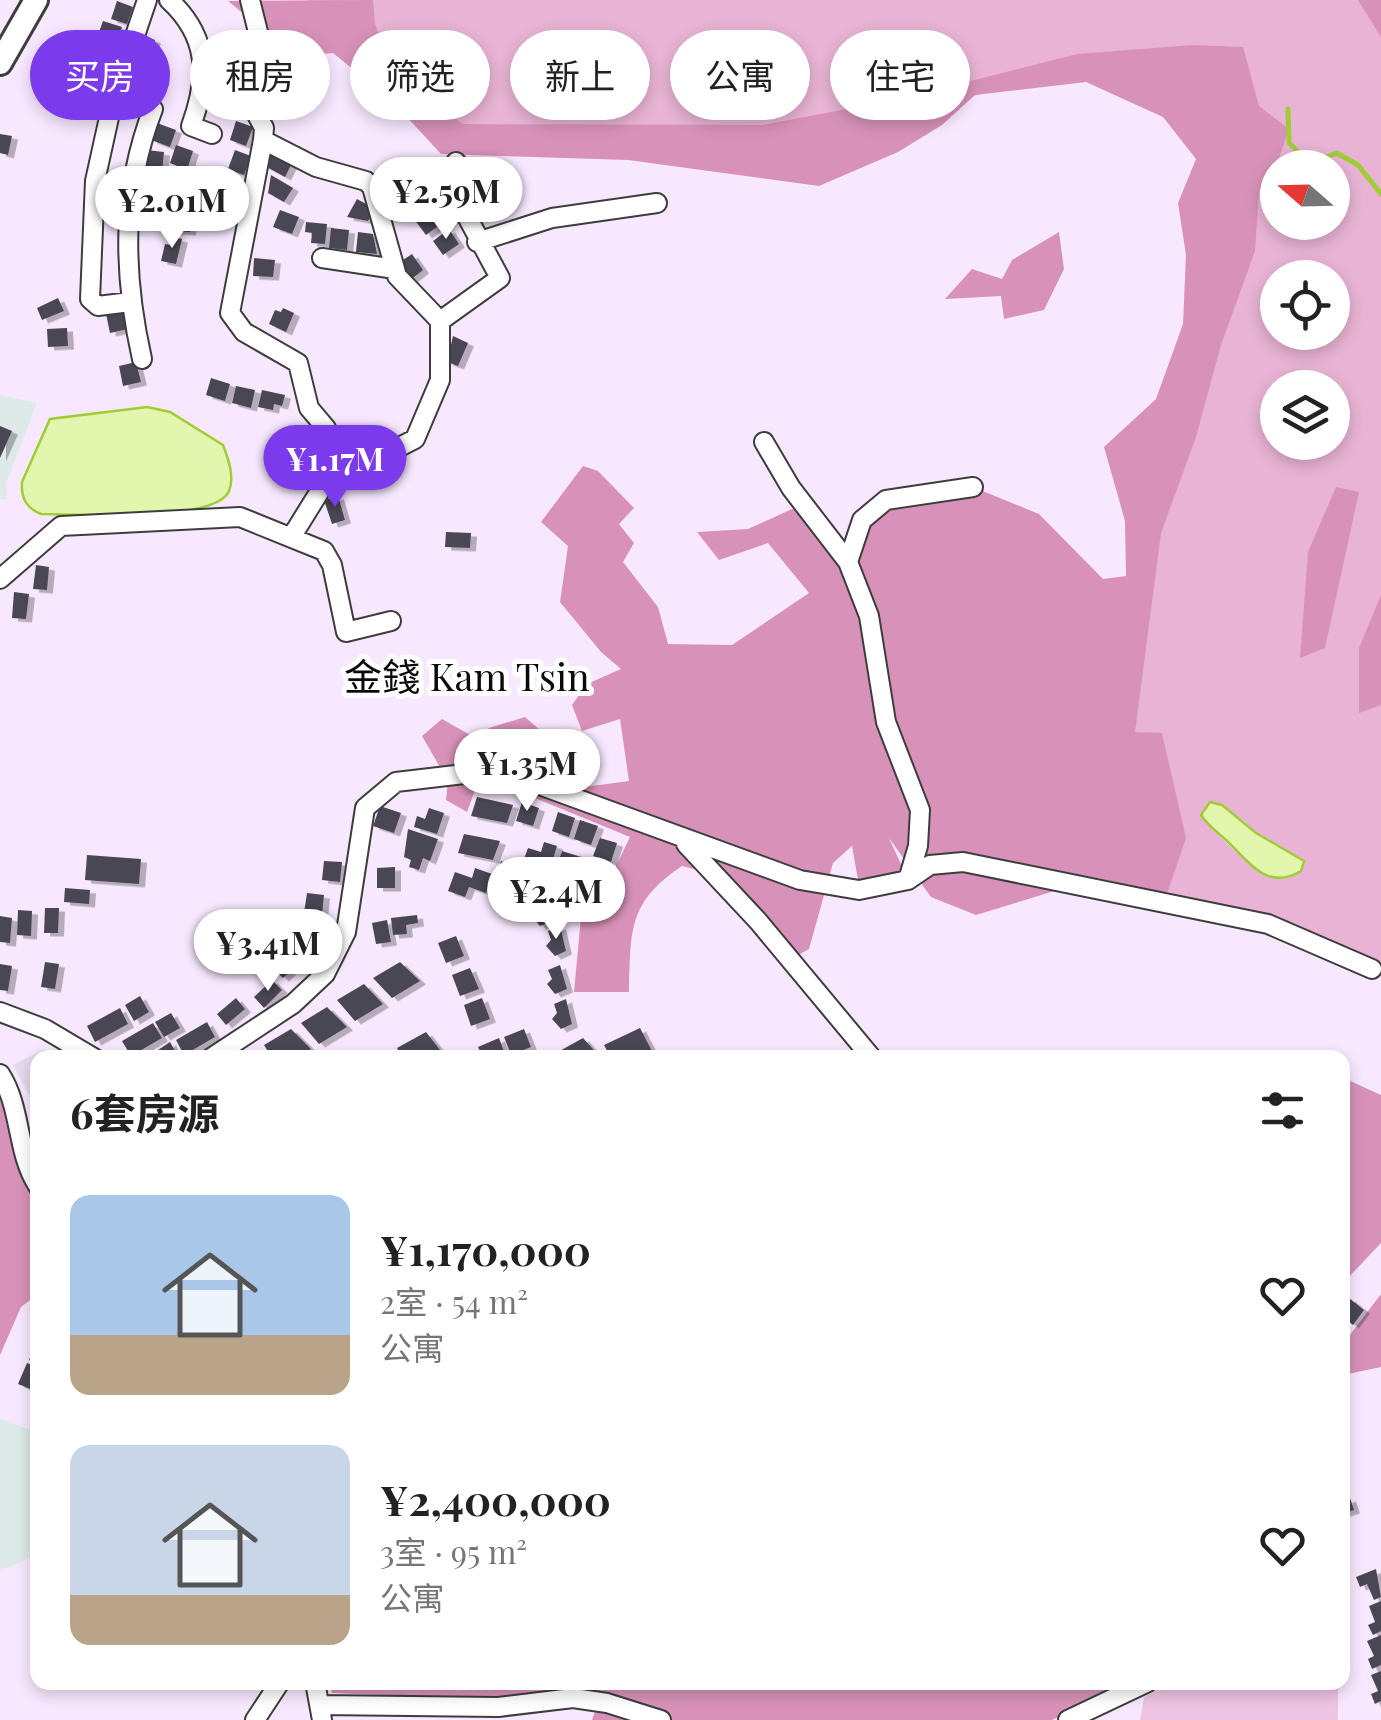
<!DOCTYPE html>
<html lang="zh">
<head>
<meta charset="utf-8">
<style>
  :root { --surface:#fff; --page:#f2f2f2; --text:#222; --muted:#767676; --accent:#7c3aed }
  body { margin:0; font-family:"Playfair Display","Noto Sans SC",serif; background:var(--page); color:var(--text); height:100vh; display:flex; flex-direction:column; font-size:38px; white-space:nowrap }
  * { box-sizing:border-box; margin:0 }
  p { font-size:32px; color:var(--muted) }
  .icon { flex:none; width:55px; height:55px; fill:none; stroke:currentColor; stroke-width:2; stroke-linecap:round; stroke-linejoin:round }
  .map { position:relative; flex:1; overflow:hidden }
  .drawer { position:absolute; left:30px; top:1050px; width:1320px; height:640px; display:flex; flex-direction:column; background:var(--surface); border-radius:20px; box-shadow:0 5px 15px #0003 }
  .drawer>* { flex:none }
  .banner { position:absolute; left:30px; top:30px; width:1322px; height:90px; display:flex; gap:20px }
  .needle { width:65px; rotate:290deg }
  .tools { position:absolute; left:1260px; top:150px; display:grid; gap:20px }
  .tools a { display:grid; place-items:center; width:90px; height:90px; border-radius:50%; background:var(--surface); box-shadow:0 5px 15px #0003; font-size:50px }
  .price { position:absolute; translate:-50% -85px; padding:0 22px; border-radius:35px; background:#fff; color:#222; font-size:32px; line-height:65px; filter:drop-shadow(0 2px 5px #0008) }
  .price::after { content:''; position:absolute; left:50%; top:60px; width:30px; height:22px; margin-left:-15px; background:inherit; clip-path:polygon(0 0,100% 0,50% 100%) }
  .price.on { background:var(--accent); color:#fff }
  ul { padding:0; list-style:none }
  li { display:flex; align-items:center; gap:30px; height:250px; padding:0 40px }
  li span { display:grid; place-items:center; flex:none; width:280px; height:200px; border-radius:20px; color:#555 }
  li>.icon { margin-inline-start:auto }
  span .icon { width:120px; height:120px; fill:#fffc; stroke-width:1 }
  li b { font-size:42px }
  h2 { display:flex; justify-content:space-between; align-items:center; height:120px; padding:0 40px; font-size:42px }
  .pill { padding:0 35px; border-radius:45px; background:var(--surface); box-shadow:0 5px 15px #0003; font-size:35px; line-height:90px }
  .pill.on { background:var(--accent); color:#fff }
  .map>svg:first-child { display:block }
  .industrial { fill:#deeae7 }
  .green { fill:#e8b3d4; fill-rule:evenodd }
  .forest { fill:#d892b9 }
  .pitch { fill:#efc5e5 }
  .plaza { fill:#e5d9ed }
  .water { fill:#e2f6ad; stroke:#a0cc35; stroke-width:2.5 }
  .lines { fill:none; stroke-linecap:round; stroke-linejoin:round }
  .stream { stroke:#a0cc35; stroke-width:5 }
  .building { fill:#4a4753; filter:url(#shadow) }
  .minor-casing { stroke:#3d3d3d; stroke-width:22 }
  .tertiary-casing { stroke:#3d3d3d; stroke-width:28 }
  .minor { stroke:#fff; stroke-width:18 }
  .tertiary { stroke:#fff; stroke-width:22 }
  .labels { text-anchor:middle; stroke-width:10; stroke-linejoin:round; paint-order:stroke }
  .quarter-label { font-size:38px; fill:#0a0a0a; stroke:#fff }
</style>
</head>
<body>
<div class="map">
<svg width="1381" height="1720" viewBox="0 0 1381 1720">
  <defs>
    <filter id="shadow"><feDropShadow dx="6" dy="3.5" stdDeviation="0" flood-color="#0004"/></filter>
  </defs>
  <rect width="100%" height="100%" fill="#f8e8ff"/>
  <!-- industrial -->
  <path class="industrial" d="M 0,395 L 37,403 L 6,483 L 7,499 L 0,499 Z
    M 0,1418 L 38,1433 L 37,1555 L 0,1571 Z"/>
  <!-- green -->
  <path class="green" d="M 307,0 L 1381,0 L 1381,967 L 1279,920 L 1129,883 L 1121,741 L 1227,170 L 1172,101 L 1092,66 L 938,105 L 841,156 L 457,135 ZM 1278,168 L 1332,168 L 1332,222 L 1278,222 ZM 1278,278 L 1332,278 L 1332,332 L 1278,332 ZM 1278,388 L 1332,388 L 1332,442 L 1278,442 ZM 1243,820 L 1256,833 L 1304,861 L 1236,852 L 1218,835 Z"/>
  <!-- forest -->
  <path class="forest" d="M 373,0 L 375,24 L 394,73 L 463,124 L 763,125 L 904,98 L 1077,54 L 1193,45 L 1243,47 L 1259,106 L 1289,129 L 1277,164 L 1259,191 L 1255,251 L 1221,345 L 1196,437 L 1161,533 L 1135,732 L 1162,733 L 1186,838 L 1167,894 L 1097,878 L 976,915 L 931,897 L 889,838 L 905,873 L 867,887 L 858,880 L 852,846 L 833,863 L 809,949 L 795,957 L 714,874 L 682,866 C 627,903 631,931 629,992 L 574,992 L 584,885 L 601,897 L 630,837 L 513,789 L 475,790 L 467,812 L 446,800 L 448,781 L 422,736 L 442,719 L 479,740 L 489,728 L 525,717 L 549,738 L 532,771 L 577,788 L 629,781 L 620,719 L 582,731 L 572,705 L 587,684 L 621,669 L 601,652 L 560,602 L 568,546 L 541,522 L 583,466 L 598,471 L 634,508 L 619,524 L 634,543 L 623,562 L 658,607 L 668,644 L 732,645 L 809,593 L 768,543 L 719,560 L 697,532 L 748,529 L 803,504 L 848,561 L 876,508 L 973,487 L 1039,514 L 1103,579 L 1126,576 L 1125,521 L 1104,447 L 1156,399 L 1183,324 L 1186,255 L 1178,203 L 1196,159 L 1163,117 L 1086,82 L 975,95 L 942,125 L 898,152 L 819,186 L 628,160 L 441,154 L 393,102 L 333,53 L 295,56 L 228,1 Z
    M 1358,0 L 1381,0 L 1381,37 Z
    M 1059,232 L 1064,269 L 1044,310 L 1004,319 L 1001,296 L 945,299 L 972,269 L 1002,279 L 1012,260 Z
    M 1336,487 L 1359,492 L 1325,648 L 1300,658 L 1308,552 Z
    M 1381,595 L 1381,705 L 1359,713 L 1359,648 Z
    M 1348,1080 L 1381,1095 L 1381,1243 L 1347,1279 L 1342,1272 L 1342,1082 Z
    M 0,1088 L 27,1185 L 38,1200 L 37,1295 L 21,1307 L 0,1355 Z
    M 1381,1294 L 1381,1367 L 1343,1375 L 1343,1344 Z
    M 330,1683 L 1127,1683 L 1052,1720 L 592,1720 L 600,1696 L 526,1693 L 506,1700 L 332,1693 Z"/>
  <!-- pitch -->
  <path class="pitch" d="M 1173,1682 L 1338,1683 L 1338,1720 L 1140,1720 L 1144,1697 Z"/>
  <!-- plaza -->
  <path class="plaza" d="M 44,1049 L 49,1057 L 38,1058 L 37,1110 L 13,1065 Z"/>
  <!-- water -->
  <path class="water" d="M 147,407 L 170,412 L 223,445 C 228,458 235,477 229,491 C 216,523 75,514 41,514 C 26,508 21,498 22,482 L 50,419 Z
    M 1210,802 L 1222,805 L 1256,833 L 1304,861 L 1301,871 C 1268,891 1250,863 1229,843 C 1219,833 1209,827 1201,815 Z"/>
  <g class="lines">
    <!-- stream -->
    <path class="stream" d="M 1288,109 L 1289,143 L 1310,163 L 1337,153 L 1358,165 L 1381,194"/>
  </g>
  <!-- building -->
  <path class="building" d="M 117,1 L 133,7 L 127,24 L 111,19 Z
    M 103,21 L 122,27 L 116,44 L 97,38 Z
    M 142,35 L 155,40 L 147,64 L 133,59 Z
    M 92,41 L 111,47 L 105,64 L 86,58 Z
    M 51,50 L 60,66 L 44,75 L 35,59 Z
    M 81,76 L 100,83 L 94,99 L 75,93 Z
    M 236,121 L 253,127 L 246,146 L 230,140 Z
    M 157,123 L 176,130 L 170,147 L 151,140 Z
    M 0,134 L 12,136 L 8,155 L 0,153 Z
    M 176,145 L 193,151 L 187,170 L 170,163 Z
    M 146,150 L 164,152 L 162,172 L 144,170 Z
    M 235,150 L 251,156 L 244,175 L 228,169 Z
    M 270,153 L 291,165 L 285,177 L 263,165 Z
    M 271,175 L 293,188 L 284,202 L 268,193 Z
    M 209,182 L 234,184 L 233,199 L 208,197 Z
    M 179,185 L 196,187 L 195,203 L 169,201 L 169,193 L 179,194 Z
    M 103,192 L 121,194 L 120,215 L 106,214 Z
    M 357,199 L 375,209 L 368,221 L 347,217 Z
    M 423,206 L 437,227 L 426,235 L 411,215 Z
    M 280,210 L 299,217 L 292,234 L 273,227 Z
    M 170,212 L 192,213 L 190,232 L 174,231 Z
    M 306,222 L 327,224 L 325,244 L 311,243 L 312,233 L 305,232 Z
    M 331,228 L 349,230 L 347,250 L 329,248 Z
    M 449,229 L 459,244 L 443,255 L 433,241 Z
    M 358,232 L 373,234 L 377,254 L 356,252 Z
    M 173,237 L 182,239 L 176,264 L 161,261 L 165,244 L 171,245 Z
    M 412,254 L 423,270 L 409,281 L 397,264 Z
    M 254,258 L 275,260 L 273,277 L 253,276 Z
    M 58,298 L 64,311 L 42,320 L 37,308 Z
    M 283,308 L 294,313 L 286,332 L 269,324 L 275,310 L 281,312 Z
    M 123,310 L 128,329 L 110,333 L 106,314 Z
    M 67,328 L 68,346 L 48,347 L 47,329 Z
    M 453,336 L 468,343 L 458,366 L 447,362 Z
    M 136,362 L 141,382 L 123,386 L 119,366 Z
    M 211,378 L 230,384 L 225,401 L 206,395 Z
    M 236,386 L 255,390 L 251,408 L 232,403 Z
    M 262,390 L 285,395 L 282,406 L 274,404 L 273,410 L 258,407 Z
    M 0,426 L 12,431 L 0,458 Z
    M 300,434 L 311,451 L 296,461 L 285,444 Z
    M 338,496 L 345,520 L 332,524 L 324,500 Z
    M 446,532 L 471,533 L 470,548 L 445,547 Z
    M 36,565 L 49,567 L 47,590 L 33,589 Z
    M 14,592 L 29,594 L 26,619 L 12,618 Z
    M 477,797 L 513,805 L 507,823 L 471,816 Z
    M 522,802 L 539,808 L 533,826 L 516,821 Z
    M 380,806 L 401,813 L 394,833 L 373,826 Z
    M 429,808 L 444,813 L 437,834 L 414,827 L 417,816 L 425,819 Z
    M 558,812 L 575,818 L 569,837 L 552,831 Z
    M 580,820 L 598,826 L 591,845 L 574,839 Z
    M 408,829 L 438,839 L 430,861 L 423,858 L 419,870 L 409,867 L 411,860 L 404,857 Z
    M 464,834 L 500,841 L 493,860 L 458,853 Z
    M 600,838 L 617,843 L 611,862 L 593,856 Z
    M 544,842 L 557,846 L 549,872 L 536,867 L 532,878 L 519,873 L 528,848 L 541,852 Z
    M 562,851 L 597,862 L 590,881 L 556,870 Z
    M 87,855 L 141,859 L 139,884 L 85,880 Z
    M 324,861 L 342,862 L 340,882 L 322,880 Z
    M 501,861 L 518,867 L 512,886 L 494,880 Z
    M 395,867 L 395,888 L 377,888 L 377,868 Z
    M 475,868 L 492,874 L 486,893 L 469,887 L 465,897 L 448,891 L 455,872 L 472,878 Z
    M 65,888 L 90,890 L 89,904 L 64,902 Z
    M 307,893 L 324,895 L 322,915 L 304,913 Z
    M 545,896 L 552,921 L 540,926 L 532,916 L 537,910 L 533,901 Z
    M 45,908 L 59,908 L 58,933 L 44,933 Z
    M 18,910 L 32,911 L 31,936 L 17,935 Z
    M 417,915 L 418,923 L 406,925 L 407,934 L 393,935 L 391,918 Z
    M 0,916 L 12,918 L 10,943 L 0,942 Z
    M 387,920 L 391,942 L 376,944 L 372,923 Z
    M 560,926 L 566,951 L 555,956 L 546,946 L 551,940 L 548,931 Z
    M 456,936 L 464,956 L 446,963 L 438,943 Z
    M 236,943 L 246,953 L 228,971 L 218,961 Z
    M 292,950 L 301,961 L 283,978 L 273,968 Z
    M 45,962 L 59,964 L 55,989 L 41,987 Z
    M 400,962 L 420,981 L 392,998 L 373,978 Z
    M 0,964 L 12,966 L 8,991 L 0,990 Z
    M 560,965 L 567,989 L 555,994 L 547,984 L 552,979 L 548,970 Z
    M 470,968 L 479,989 L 460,996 L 452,975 Z
    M 272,980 L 282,990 L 264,1008 L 254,997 Z
    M 364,984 L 383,1004 L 355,1021 L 337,1000 Z
    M 140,996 L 149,1012 L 134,1021 L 125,1005 Z
    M 236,998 L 245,1009 L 226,1025 L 217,1014 Z
    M 482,998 L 490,1019 L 471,1026 L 464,1005 Z
    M 566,999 L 572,1024 L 561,1029 L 552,1019 L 557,1013 L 554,1004 Z
    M 327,1007 L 347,1027 L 319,1044 L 301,1023 Z
    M 120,1008 L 128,1024 L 95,1042 L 87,1026 Z
    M 171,1013 L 180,1028 L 164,1037 L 155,1022 Z
    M 207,1022 L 215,1037 L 184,1055 L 176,1040 Z
    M 153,1023 L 162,1038 L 131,1056 L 122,1041 Z
    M 640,1028 L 653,1053 L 611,1058 L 604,1045 Z
    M 291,1029 L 311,1049 L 297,1058 L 272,1058 L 264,1045 Z
    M 524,1029 L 531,1047 L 511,1055 L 504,1037 Z
    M 426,1032 L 444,1055 L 402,1058 L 397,1048 Z
    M 499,1038 L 506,1057 L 483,1058 L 478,1047 Z
    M 583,1038 L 601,1058 L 558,1058 L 556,1053 Z
    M 170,1042 L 179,1058 L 144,1058 L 155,1052 Z
    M 1349,1298 L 1364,1310 L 1353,1325 L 1342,1316 Z
    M 38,1339 L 38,1364 L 29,1360 Z
    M 27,1363 L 38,1367 L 38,1392 L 18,1384 Z
    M 1350,1498 L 1354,1510 L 1342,1514 L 1342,1501 Z
    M 1376,1569 L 1381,1597 L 1374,1600 L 1367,1584 L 1360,1587 L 1356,1577 Z
    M 1381,1601 L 1381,1631 L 1373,1635 L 1368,1625 L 1375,1622 L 1369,1606 Z
    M 1381,1635 L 1381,1665 L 1372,1669 L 1368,1659 L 1374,1656 L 1367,1641 Z
    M 1381,1671 L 1381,1701 L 1375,1704 L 1371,1694 L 1378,1691 L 1371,1675 Z"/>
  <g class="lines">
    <!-- minor casing -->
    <g class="minor-casing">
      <path id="minor" d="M 169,0 C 209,37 209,77 191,126 L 212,134
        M 250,0 L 261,44 L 255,111 L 264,128 L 263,140 L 230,313 L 244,332 L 298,363 L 309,408 L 326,428 L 339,477
        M 115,95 L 153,109 C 121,192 123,274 142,359
        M 263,140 L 316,167 L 366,181 L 372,187 L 397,276 L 440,321 L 440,380 L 415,439 L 323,486 L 292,536
        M 477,242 L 552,218 L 657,203
        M 322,258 L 395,269
        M 130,302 L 98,306 L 90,299 L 95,181 L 112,104 L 147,0
        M 440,321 L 500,278 L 464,211 L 456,162
        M 764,442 L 791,488 L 848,562
        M 0,579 L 61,526 L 240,517 L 324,551 L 332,565 L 346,632 L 391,621
        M 686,844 L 758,921 L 872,1058
        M 908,880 L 918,846 L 920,810 L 886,722 L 869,616 L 848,562 L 862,520 L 886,500 L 973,487
        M 0,1012 L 45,1029 L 94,1058
        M 211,1058 L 293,1004 L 325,974 L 346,932 L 365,808 L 396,782 L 498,770 L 800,880 L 859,890 L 908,880 L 930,865 L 963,862 L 1268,924 L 1372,969
        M 0,1074 C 22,1108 16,1152 38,1186
        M 315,1682 L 322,1720
        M 320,1705 L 498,1707 L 573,1698 L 607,1703 L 661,1720
        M 255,1720 L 280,1682
        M 1068,1720 L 1148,1682"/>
    </g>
    <!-- tertiary casing -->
    <g class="tertiary-casing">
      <path id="tertiary" d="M 0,63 L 36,0"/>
    </g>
    <!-- minor -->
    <use href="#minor" class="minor"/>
    <!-- tertiary -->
    <use href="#tertiary" class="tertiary"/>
  </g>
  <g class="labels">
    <!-- quarter labels -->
    <g class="quarter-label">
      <text x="467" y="691">金錢 Kam Tsin</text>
    </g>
  </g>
</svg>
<div class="tools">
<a><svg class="needle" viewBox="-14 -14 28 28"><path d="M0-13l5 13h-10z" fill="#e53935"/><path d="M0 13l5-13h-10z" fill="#767676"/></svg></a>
<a><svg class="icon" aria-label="locate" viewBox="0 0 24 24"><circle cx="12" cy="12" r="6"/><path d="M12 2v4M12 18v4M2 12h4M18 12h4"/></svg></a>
<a><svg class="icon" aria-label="layers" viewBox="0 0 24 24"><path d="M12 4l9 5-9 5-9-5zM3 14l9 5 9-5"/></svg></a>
</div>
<b class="price" style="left:446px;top:242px">¥2.59M</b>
<b class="price" style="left:172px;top:251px">¥2.01M</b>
<b class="price on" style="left:335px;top:510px">¥1.17M</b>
<b class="price" style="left:527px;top:814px">¥1.35M</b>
<b class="price" style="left:556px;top:942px">¥2.4M</b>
<b class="price" style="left:268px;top:994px">¥3.41M</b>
<div class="banner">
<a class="pill on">买房</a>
<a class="pill">租房</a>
<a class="pill">筛选</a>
<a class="pill">新上</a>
<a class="pill">公寓</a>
<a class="pill">住宅</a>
</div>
<section class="drawer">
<h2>6套房源<svg class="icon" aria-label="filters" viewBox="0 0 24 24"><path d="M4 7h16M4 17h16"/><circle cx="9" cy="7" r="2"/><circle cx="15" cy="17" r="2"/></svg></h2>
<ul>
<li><span style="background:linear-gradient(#a9c7e8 70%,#b9a48a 0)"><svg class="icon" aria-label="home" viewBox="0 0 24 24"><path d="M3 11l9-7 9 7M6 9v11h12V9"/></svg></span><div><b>¥1,170,000</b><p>2室 · 54 m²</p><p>公寓</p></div><svg class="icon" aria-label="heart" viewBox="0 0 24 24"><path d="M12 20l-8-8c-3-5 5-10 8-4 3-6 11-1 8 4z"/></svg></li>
<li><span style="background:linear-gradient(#c9d6e8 75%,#b9a48a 0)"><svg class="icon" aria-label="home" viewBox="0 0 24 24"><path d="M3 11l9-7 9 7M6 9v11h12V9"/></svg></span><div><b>¥2,400,000</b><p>3室 · 95 m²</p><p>公寓</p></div><svg class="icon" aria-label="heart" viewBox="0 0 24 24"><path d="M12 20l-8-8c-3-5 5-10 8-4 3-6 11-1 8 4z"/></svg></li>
</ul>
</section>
</div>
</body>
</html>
